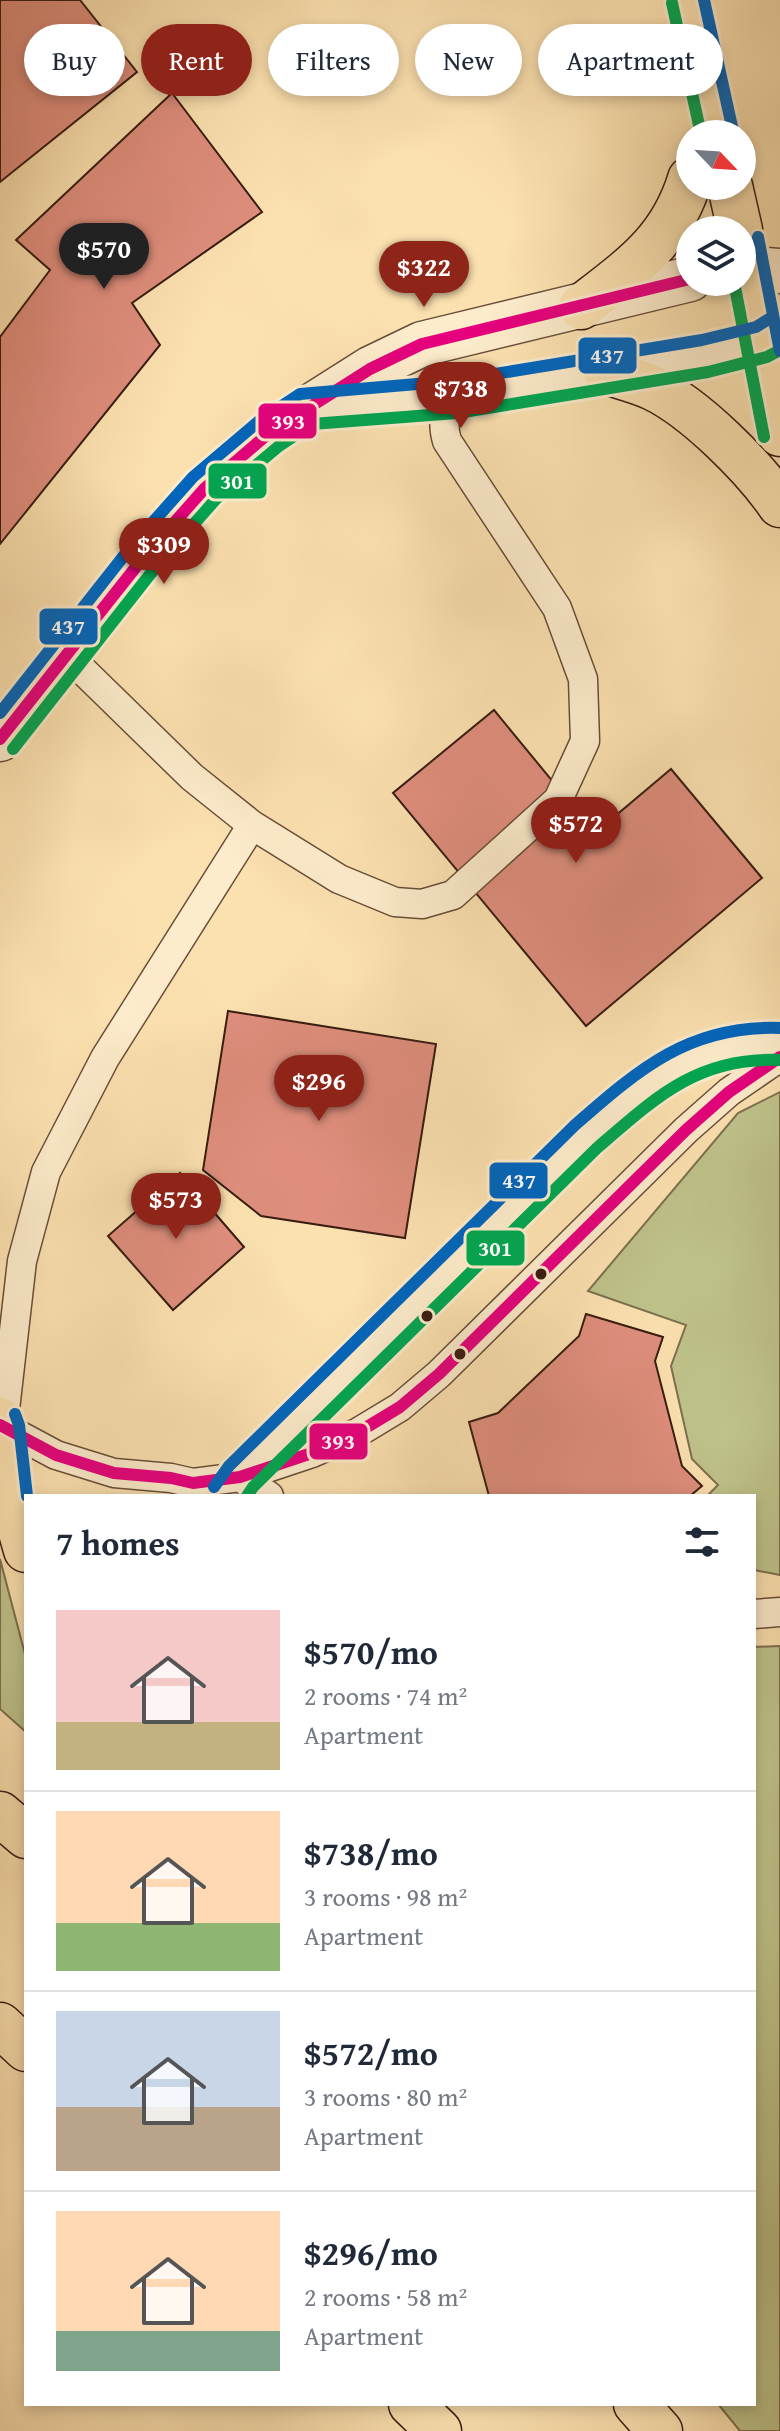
<!DOCTYPE html>
<html lang="en">
<head>
<meta charset="utf-8">
<style>
  :root { --surface:#fff; --page:#f6f6f7; --text:#1f2937; --muted:#747a83; --line:#e0e1e3; --accent:#8f2418 }
  body { margin:0; font-family:"Gentium Book Plus",serif; background:var(--page); color:var(--text); height:100vh; display:flex; flex-direction:column; font-size:30px; white-space:nowrap }
  * { box-sizing:border-box; margin:0 }
  p { font-size:26px; color:var(--muted) }
  .icon { flex:none; width:44px; height:44px; fill:none; stroke:currentColor; stroke-width:2; stroke-linecap:round; stroke-linejoin:round }
  .map { position:relative; flex:1; overflow:hidden }
  .panel { position:absolute; left:24px; top:1494px; width:732px; height:912px; display:flex; flex-direction:column; background:var(--surface); border-radius:0px; box-shadow:0 4px 12px #0003 }
  .panel>* { flex:none }
  .banner { position:absolute; left:24px; top:24px; width:732px; height:72px; display:flex; gap:16px }
  .needle { width:52px; rotate:115deg }
  .fabs { position:absolute; left:676px; top:120px; display:grid; gap:16px }
  .fabs a { display:grid; place-items:center; width:80px; height:80px; border-radius:50%; background:var(--surface); box-shadow:0 4px 12px #0003; font-size:40px }
  .price { position:absolute; translate:-50% -68px; padding:0 18px; border-radius:28px; background:var(--accent); color:#fff; font-size:26px; line-height:52px; filter:drop-shadow(0 2px 4px #0008) }
  .price::after { content:''; position:absolute; left:50%; top:48px; width:24px; height:18px; margin-left:-12px; background:inherit; clip-path:polygon(0 0,100% 0,50% 100%) }
  .price.current { background:#222; color:#fff }
  ul { padding:0; list-style:none }
  li { display:flex; align-items:center; gap:24px; height:200px; padding:0 32px }
  li+li { border-top:2px solid var(--line) }
  li span { display:grid; place-items:center; flex:none; width:224px; height:160px; border-radius:0px; color:#555 }
  li>.icon { margin-inline-start:auto }
  span .icon { width:96px; height:96px; fill:#fffc; stroke-width:1 }
  li b { font-size:34px }
  h2 { display:flex; justify-content:space-between; align-items:center; height:96px; padding:0 32px; font-size:34px }
  .chip { padding:0 28px; border-radius:36px; background:var(--surface); box-shadow:0 4px 12px #0003; font-size:28px; line-height:72px }
  .chip.current { background:var(--accent); color:#fff }
  .map>svg:first-child { display:block }
  .green { fill:#bfc38b; stroke:#7b704e; stroke-width:2 }
  .building { fill:#df8e7d; stroke:#371c10; stroke-width:2 }
  .lines { fill:none; stroke-linecap:round; stroke-linejoin:round }
  .lane-casing { stroke:#684d38; stroke-width:31 }
  .street-casing { stroke:#684d38; stroke-width:47 }
  .highway-casing { stroke:#371c10; stroke-width:47 }
  .lane { stroke:#fdeccc; stroke-width:28 }
  .street { stroke:#fdeccc; stroke-width:44 }
  .highway { stroke:#fce1b0; stroke-width:44 }
  .bus-1-casing { stroke:#fdeccc; stroke-width:18 }
  .bus-2-casing { stroke:#fdeccc; stroke-width:18 }
  .bus-3-casing { stroke:#fdeccc; stroke-width:18 }
  .bus-1 { stroke:#e5007d; stroke-width:12 }
  .bus-2 { stroke:#00a651; stroke-width:12 }
  .bus-3 { stroke:#0065bd; stroke-width:12 }
  .bus-dot { fill:#371c10; stroke:#fdeccc; stroke-width:3 }
  .line-badge { stroke:#fdeccc; stroke-width:3 }
  .badge-label { font-size:22px; text-anchor:middle; font-weight:bold; fill:#fff }
</style>
</head>
<body>
<div class="map">
<svg width="780" height="2431" viewBox="0 0 780 2431">
  <rect width="100%" height="100%" fill="#fce1b0"/>
  <filter id="stains"><feTurbulence type="fractalNoise" baseFrequency=".0025" numOctaves="4"/><feColorMatrix values="0 0 0 0 .2 0 0 0 0 .09 0 0 0 0 .02 0 0 0 .5 -.17"/></filter>
  <radialGradient id="worn" r=".72"><stop offset=".6" stop-color="#630" stop-opacity="0"/><stop offset="1" stop-color="#630" stop-opacity=".3"/></radialGradient>
  <!-- green -->
  <path class="green" d="M 780,1092 L 780,1575 L 754,1570 L 754,1496 L 707,1496 L 718,1485 L 692,1459 L 671,1366 L 686,1325 L 588,1291 L 738,1113 Z
    M 0,1559 L 26,1658 L 26,1732 L 0,1709 Z
    M 780,1646 L 780,2431 L 740,2431 L 718,2404 L 754,2404 L 754,1647 Z"/>
  <!-- building -->
  <path class="building" d="M 0,0 L 80,0 L 137,72 L 0,182 Z
    M 172,93 L 262,212 L 132,303 L 160,345 L 0,544 L 0,337 L 50,270 L 16,240 Z
    M 494,710 L 595,833 L 671,769 L 762,878 L 586,1026 L 393,793 Z
    M 228,1011 L 436,1044 L 405,1238 L 261,1216 L 203,1170 Z
    M 180,1173 L 244,1247 L 173,1310 L 108,1236 Z
    M 586,1314 L 663,1337 L 655,1361 L 682,1466 L 702,1486 L 690,1496 L 489,1496 L 469,1422 L 498,1413 L 579,1336 Z"/>
  <g class="lines">
    <!-- lane casing -->
    <g class="lane-casing">
      <path id="lane" d="M 67,655 L 192,777 L 252,825 L 339,879 L 395,902 L 422,904 L 453,895 L 558,800 L 585,741 L 583,679 L 557,608 L 447,441 C 442,424 444,412 454,397
        M 0,1425 L 56,1455 L 114,1473 L 171,1478 L 193,1483 L 240,1477 L 312,1453 L 357,1433 L 400,1407 L 439,1374 L 686,1130 L 729,1092 L 780,1057
        M 3,1427 L 22,1261 L 46,1172 L 105,1058 L 252,825
        M 246,1472 L 586,1136 C 604,1121 620,1104 639,1090 C 676,1061 732,1039 780,1044
        M 240,1477 L 269,1496
        M 754,1614 L 780,1612"/>
    </g>
    <!-- street casing -->
    <g class="street-casing">
      <path id="street" d="M 742,268 L 780,271
        M 310,408 L 454,397 L 606,372 L 705,356 L 762,342 L 780,331
        M 0,739 L 143,558 L 205,488 L 269,433 L 370,369 L 422,344 L 690,279"/>
    </g>
    <!-- highway casing -->
    <g class="highway-casing">
      <path id="highway" d="M 688,0 L 717,134
        M 730,186 L 740,230
        M 742,240 L 780,434
        M 581,307 C 631,268 671,242 690,179
        M 606,372 C 621,377 638,381 653,388 C 695,408 753,466 780,505
        M 0,1420 L 3,1427 L 11,1497 L 26,1550
        M 0,1814 L 26,1836
        M 0,2025 L 26,2049
        M 411,2404 L 439,2431
        M 636,2404 L 660,2431"/>
    </g>
    <!-- lane -->
    <use href="#lane" class="lane"/>
    <!-- street -->
    <use href="#street" class="street"/>
    <!-- highway -->
    <use href="#highway" class="highway"/>
    <!-- bus-1 casing -->
    <g class="bus-1-casing">
      <path id="bus-1" d="M 0,739 L 143,558 L 205,488 L 269,433 L 370,369 L 422,344 L 690,279
        M 0,1425 L 56,1455 L 114,1473 L 171,1478 L 193,1483 L 240,1477 L 312,1453 L 357,1433 L 400,1407 L 439,1374 L 686,1130 L 729,1092 L 780,1057"/>
    </g>
    <!-- bus-2 casing -->
    <g class="bus-2-casing">
      <path id="bus-2" d="M 672,3 L 701,134
        M 734,282 L 764,437
        M 13,749 L 155,568 L 216,499 L 279,446 L 312,424 L 457,413 L 708,372 L 767,357 L 780,350
        M 247,1496 L 253,1487 L 597,1148 C 655,1098 697,1057 779,1060"/>
    </g>
    <!-- bus-3 casing -->
    <g class="bus-3-casing">
      <path id="bus-3" d="M 704,0 L 733,131
        M 758,237 L 780,351
        M 0,713 L 130,548 L 193,477 L 259,421 L 300,394 L 452,381 L 702,340 L 756,327 L 772,317
        M 15,1414 L 19,1425 L 27,1496
        M 214,1487 L 229,1466 L 575,1125 C 639,1069 689,1025 780,1028"/>
    </g>
    <!-- bus-1 -->
    <use href="#bus-1" class="bus-1"/>
    <!-- bus-2 -->
    <use href="#bus-2" class="bus-2"/>
    <!-- bus-3 -->
    <use href="#bus-3" class="bus-3"/>
  </g>
  <!-- markers -->
  <g class="bus-dot">
    <circle cx="541" cy="1274" r="7"/>
    <circle cx="427" cy="1316" r="7"/>
    <circle cx="460" cy="1354" r="7"/>
  </g>
  <g class="line-badge">
    <rect x="577" y="336" width="61" height="39" rx="8" fill="#0065bd"/>
    <rect x="257" y="402" width="61" height="38" rx="8" fill="#e5007d"/>
    <rect x="207" y="462" width="61" height="38" rx="8" fill="#00a651"/>
    <rect x="38" y="607" width="61" height="39" rx="8" fill="#0065bd"/>
    <rect x="488" y="1161" width="61" height="39" rx="8" fill="#0065bd"/>
    <rect x="465" y="1229" width="61" height="38" rx="8" fill="#00a651"/>
    <rect x="308" y="1422" width="61" height="39" rx="8" fill="#e5007d"/>
  </g>
  <g class="badge-label">
    <text x="607" y="363">437</text>
    <text x="288" y="429">393</text>
    <text x="237" y="489">301</text>
    <text x="68" y="634">437</text>
    <text x="519" y="1188">437</text>
    <text x="495" y="1256">301</text>
    <text x="338" y="1449">393</text>
  </g>
  <rect width="100%" height="100%" filter="url(#stains)"/>
  <rect width="100%" height="100%" fill="url(#worn)"/>
</svg>
<div class="fabs">
<a><svg class="needle" viewBox="-14 -14 28 28"><path d="M0-13l5 13h-10z" fill="#e53935"/><path d="M0 13l5-13h-10z" fill="#747a83"/></svg></a>
<a><svg class="icon" aria-label="layers" viewBox="0 0 24 24"><path d="M12 4l9 5-9 5-9-5zM3 14l9 5 9-5"/></svg></a>
</div>
<b class="price current" style="left:104px;top:291px">$570</b>
<b class="price" style="left:424px;top:309px">$322</b>
<b class="price" style="left:461px;top:430px">$738</b>
<b class="price" style="left:164px;top:586px">$309</b>
<b class="price" style="left:576px;top:865px">$572</b>
<b class="price" style="left:319px;top:1123px">$296</b>
<b class="price" style="left:176px;top:1241px">$573</b>
<div class="banner">
<a class="chip">Buy</a>
<a class="chip current">Rent</a>
<a class="chip">Filters</a>
<a class="chip">New</a>
<a class="chip">Apartment</a>
</div>
<section class="panel">
<h2>7 homes<svg class="icon" aria-label="filters" viewBox="0 0 24 24"><path d="M4 7h16M4 17h16"/><circle cx="9" cy="7" r="2"/><circle cx="15" cy="17" r="2"/></svg></h2>
<ul>
<li><span style="background:linear-gradient(#f6c9c9 70%,#c2b280 0)"><svg class="icon" aria-label="home" viewBox="0 0 24 24"><path d="M3 11l9-7 9 7M6 9v11h12V9"/></svg></span><div><b>$570/mo</b><p>2 rooms · 74 m²</p><p>Apartment</p></div></li>
<li><span style="background:linear-gradient(#ffd9b3 70%,#8fb573 0)"><svg class="icon" aria-label="home" viewBox="0 0 24 24"><path d="M3 11l9-7 9 7M6 9v11h12V9"/></svg></span><div><b>$738/mo</b><p>3 rooms · 98 m²</p><p>Apartment</p></div></li>
<li><span style="background:linear-gradient(#c9d6e8 60%,#b9a48a 0)"><svg class="icon" aria-label="home" viewBox="0 0 24 24"><path d="M3 11l9-7 9 7M6 9v11h12V9"/></svg></span><div><b>$572/mo</b><p>3 rooms · 80 m²</p><p>Apartment</p></div></li>
<li><span style="background:linear-gradient(#ffd9b3 75%,#7fa58c 0)"><svg class="icon" aria-label="home" viewBox="0 0 24 24"><path d="M3 11l9-7 9 7M6 9v11h12V9"/></svg></span><div><b>$296/mo</b><p>2 rooms · 58 m²</p><p>Apartment</p></div></li>
</ul>
</section>
</div>
</body>
</html>
